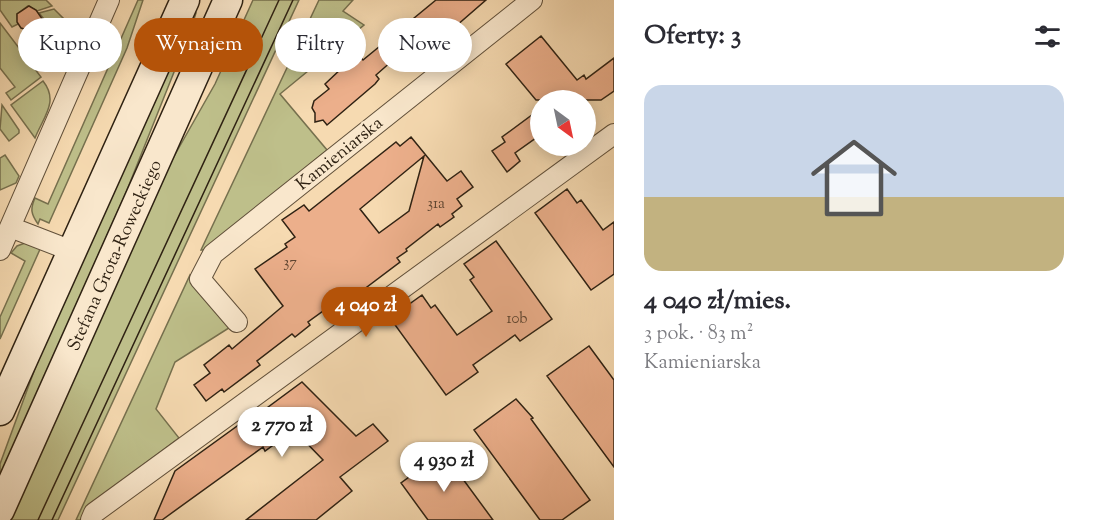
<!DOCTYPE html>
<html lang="pl">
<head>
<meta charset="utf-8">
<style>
  :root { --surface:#fff; --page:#f2f2f3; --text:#2b2b33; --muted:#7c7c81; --accent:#b45309 }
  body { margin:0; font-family:"Sorts Mill Goudy",serif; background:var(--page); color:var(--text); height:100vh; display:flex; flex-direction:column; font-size:22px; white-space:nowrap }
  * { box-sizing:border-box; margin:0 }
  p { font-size:20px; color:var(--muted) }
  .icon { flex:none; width:33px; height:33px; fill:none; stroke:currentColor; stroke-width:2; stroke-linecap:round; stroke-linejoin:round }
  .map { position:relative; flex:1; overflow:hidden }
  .drawer { display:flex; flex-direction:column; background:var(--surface); width:480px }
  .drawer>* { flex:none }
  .banner { position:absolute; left:18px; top:18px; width:506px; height:54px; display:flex; gap:12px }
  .needle { width:39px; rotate:147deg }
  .buttons { position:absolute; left:530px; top:90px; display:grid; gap:12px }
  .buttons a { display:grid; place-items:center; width:66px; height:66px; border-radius:50%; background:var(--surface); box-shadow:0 3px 15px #0003; font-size:30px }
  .price { position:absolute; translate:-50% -51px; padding:0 14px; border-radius:21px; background:#fff; color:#222; font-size:20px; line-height:39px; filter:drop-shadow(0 2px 3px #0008) }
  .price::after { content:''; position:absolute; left:50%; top:36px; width:18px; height:14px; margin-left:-9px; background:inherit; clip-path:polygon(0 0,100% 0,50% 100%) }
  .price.current { background:var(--accent); color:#fff }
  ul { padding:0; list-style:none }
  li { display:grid; align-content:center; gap:12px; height:318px; padding:0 30px }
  li span { display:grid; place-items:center; height:186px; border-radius:18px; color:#555 }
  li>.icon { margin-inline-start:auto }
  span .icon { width:108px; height:108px; fill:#fffc; stroke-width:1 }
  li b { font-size:26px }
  h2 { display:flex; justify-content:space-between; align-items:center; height:72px; padding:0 30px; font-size:26px }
  .tag { padding:0 21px; border-radius:27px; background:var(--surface); box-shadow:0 3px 15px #0003; font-size:21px; line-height:54px }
  .tag.current { background:var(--accent); color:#fff }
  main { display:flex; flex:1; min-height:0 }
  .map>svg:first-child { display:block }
  .green { fill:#bebf8a; stroke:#76704e; stroke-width:1.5 }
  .building { fill:#ecaf8b; stroke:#2f2213; stroke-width:1.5; fill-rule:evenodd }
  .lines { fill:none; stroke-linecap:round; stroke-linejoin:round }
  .street-casing { stroke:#61503a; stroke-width:22 }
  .secondary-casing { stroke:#2f2213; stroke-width:31 }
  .street { stroke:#f9e7cc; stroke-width:20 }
  .secondary { stroke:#f9e7cc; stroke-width:28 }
  .tram { stroke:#2f2213; stroke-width:1.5 }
  .labels { text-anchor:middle; stroke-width:4.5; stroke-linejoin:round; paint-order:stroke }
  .number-label { font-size:15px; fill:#5e4531 }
  .street-label { font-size:18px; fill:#2f2213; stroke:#f9e7cc }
</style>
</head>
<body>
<main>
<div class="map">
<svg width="614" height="520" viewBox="0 0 614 520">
  <rect width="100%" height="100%" fill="#f6dab1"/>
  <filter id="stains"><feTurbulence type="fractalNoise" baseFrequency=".00333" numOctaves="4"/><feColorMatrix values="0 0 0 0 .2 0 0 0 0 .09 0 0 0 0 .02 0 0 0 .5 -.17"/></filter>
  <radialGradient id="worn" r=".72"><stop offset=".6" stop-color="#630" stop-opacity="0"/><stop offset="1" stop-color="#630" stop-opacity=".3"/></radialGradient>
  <!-- green -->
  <path class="green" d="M 0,0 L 46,0 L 52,6 L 37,11 L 28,6 L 17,14 L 18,24 L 12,27 L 0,10 Z
    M 138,0 L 143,0 L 127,48 L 49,223 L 40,219 L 38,224 C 31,214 30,209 35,198 L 48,204 Z
    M 253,0 L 299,0 L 58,520 L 8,520 L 160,181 L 215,84 Z
    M 319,0 L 353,0 L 343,11 L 364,25 L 280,94 L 327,150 L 206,250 L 201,250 Z
    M 54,9 L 67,22 L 61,36 L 57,35 L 39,13 Z
    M 191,11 L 196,13 L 188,37 L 125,195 L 0,477 L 0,464 L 48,333 Z
    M 0,23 L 41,77 L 11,100 L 6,93 L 15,87 L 0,68 Z
    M 56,38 L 60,39 L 46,70 L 43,70 L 23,43 L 26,41 L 35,53 Z
    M 43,81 C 59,101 44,116 35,138 L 11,105 Z
    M 2,105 L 19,130 L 19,133 L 9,141 L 0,129 Z
    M 5,155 L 19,176 L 16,183 L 0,190 L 0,158 Z
    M 25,243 L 41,247 L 0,339 L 0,317 L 25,261 L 11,253 L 17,246 Z
    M 190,275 L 232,326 L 175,362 L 156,409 L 179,438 L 95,501 L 84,520 L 76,520 Z"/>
  <!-- building -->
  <path class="building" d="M 436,0 L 486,0 L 456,26 L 454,24 L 409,63 L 401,53 L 376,75 L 379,79 L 375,84 L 327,125 L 323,120 L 315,122 L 315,113 L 312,108 L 314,101 L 329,89 L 325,84 L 343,67 L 339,63 L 354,50 L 363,60 Z
    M 29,6 L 36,10 L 54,36 L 38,47 L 31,44 L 28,39 L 28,30 L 21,28 L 17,22 L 17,14 Z
    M 541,36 L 577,80 L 584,75 L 586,79 L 614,58 L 614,91 L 601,100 L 536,100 L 506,64 Z
    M 540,109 L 540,135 L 515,153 L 520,161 L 507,172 L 492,151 L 505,142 L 502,137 Z
    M 411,137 L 447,181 L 461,171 L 473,187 L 457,199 L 462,206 L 452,214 L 454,217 L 440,227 L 438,224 L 406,249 L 407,251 L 397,258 L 400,262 L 351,299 L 348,295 L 339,303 L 337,301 L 308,322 L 310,325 L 295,337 L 292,334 L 257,361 L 260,365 L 224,392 L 222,389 L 206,401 L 194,385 L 210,373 L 204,365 L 229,345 L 232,349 L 283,306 L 255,269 L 287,247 L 285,244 L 295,237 L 282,220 L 304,205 L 309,211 L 396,142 L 400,146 ZM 424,156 L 409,211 L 379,233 L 360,209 Z
    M 567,189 L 577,203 L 581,200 L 603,230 L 614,222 L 614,274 L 591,290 L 535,213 Z
    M 496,241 L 552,319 L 520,341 L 515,335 L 473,365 L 478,372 L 446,395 L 390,318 L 422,295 L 431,308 L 435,305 L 457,335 L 492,311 L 470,280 L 474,277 L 464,264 Z
    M 589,346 L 614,380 L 614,467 L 547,376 Z
    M 302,382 L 356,436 L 373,424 L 388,441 L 340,477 L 352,491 L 316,520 L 246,520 L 323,460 L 294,430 L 265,451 L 263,447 L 162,520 L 154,520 L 175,471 L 262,408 L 264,410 Z
    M 516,399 L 533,418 L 531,419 L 590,500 L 562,520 L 540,520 L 474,430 Z
    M 443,452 L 457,471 L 493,520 L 428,520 L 401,483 Z"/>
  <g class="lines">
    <!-- street casing -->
    <g class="street-casing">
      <path id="street" d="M 10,227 L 72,251
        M 0,250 L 109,0
        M 237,322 L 200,279 L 213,254 L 532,0
        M 91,520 L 94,513 L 614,134"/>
    </g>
    <!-- secondary casing -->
    <g class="secondary-casing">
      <path id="secondary" d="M 0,411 L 185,0
        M 0,510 L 228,0"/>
    </g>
    <!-- street -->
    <use href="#street" class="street"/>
    <!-- secondary -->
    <use href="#secondary" class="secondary"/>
    <!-- tram -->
    <path class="tram" d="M 38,520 L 279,0
      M 52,520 L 293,0"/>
  </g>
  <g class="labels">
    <!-- number labels -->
    <g class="number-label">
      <text x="436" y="208">31a</text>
      <text x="290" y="267">37</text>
      <text x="517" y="323">10b</text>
    </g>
    <!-- street labels -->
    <g class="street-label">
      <text transform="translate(339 153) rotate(-39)" y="6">Kamieniarska</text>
      <text transform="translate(114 255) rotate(-66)" y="6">Stefana Grota-Roweckiego</text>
    </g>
  </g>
  <rect width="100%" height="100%" filter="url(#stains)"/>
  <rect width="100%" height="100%" fill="url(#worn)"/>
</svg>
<div class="buttons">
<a><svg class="needle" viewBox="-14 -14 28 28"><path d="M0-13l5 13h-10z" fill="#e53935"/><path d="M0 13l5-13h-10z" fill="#7c7c81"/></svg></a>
</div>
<b class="price current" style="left:366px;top:338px">4 040 zł</b>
<b class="price" style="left:282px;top:458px">2 770 zł</b>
<b class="price" style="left:444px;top:493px">4 930 zł</b>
<div class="banner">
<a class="tag">Kupno</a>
<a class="tag current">Wynajem</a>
<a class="tag">Filtry</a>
<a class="tag">Nowe</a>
</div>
</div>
<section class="drawer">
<h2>Oferty: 3<svg class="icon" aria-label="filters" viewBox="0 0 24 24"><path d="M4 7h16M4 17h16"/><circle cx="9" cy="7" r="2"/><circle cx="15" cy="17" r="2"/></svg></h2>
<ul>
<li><span style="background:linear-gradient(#c9d6e8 60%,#c2b280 0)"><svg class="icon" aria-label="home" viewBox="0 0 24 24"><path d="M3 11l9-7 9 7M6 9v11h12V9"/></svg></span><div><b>4 040 zł/mies.</b><p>3 pok. · 83 m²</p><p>Kamieniarska</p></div></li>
</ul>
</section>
</main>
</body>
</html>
